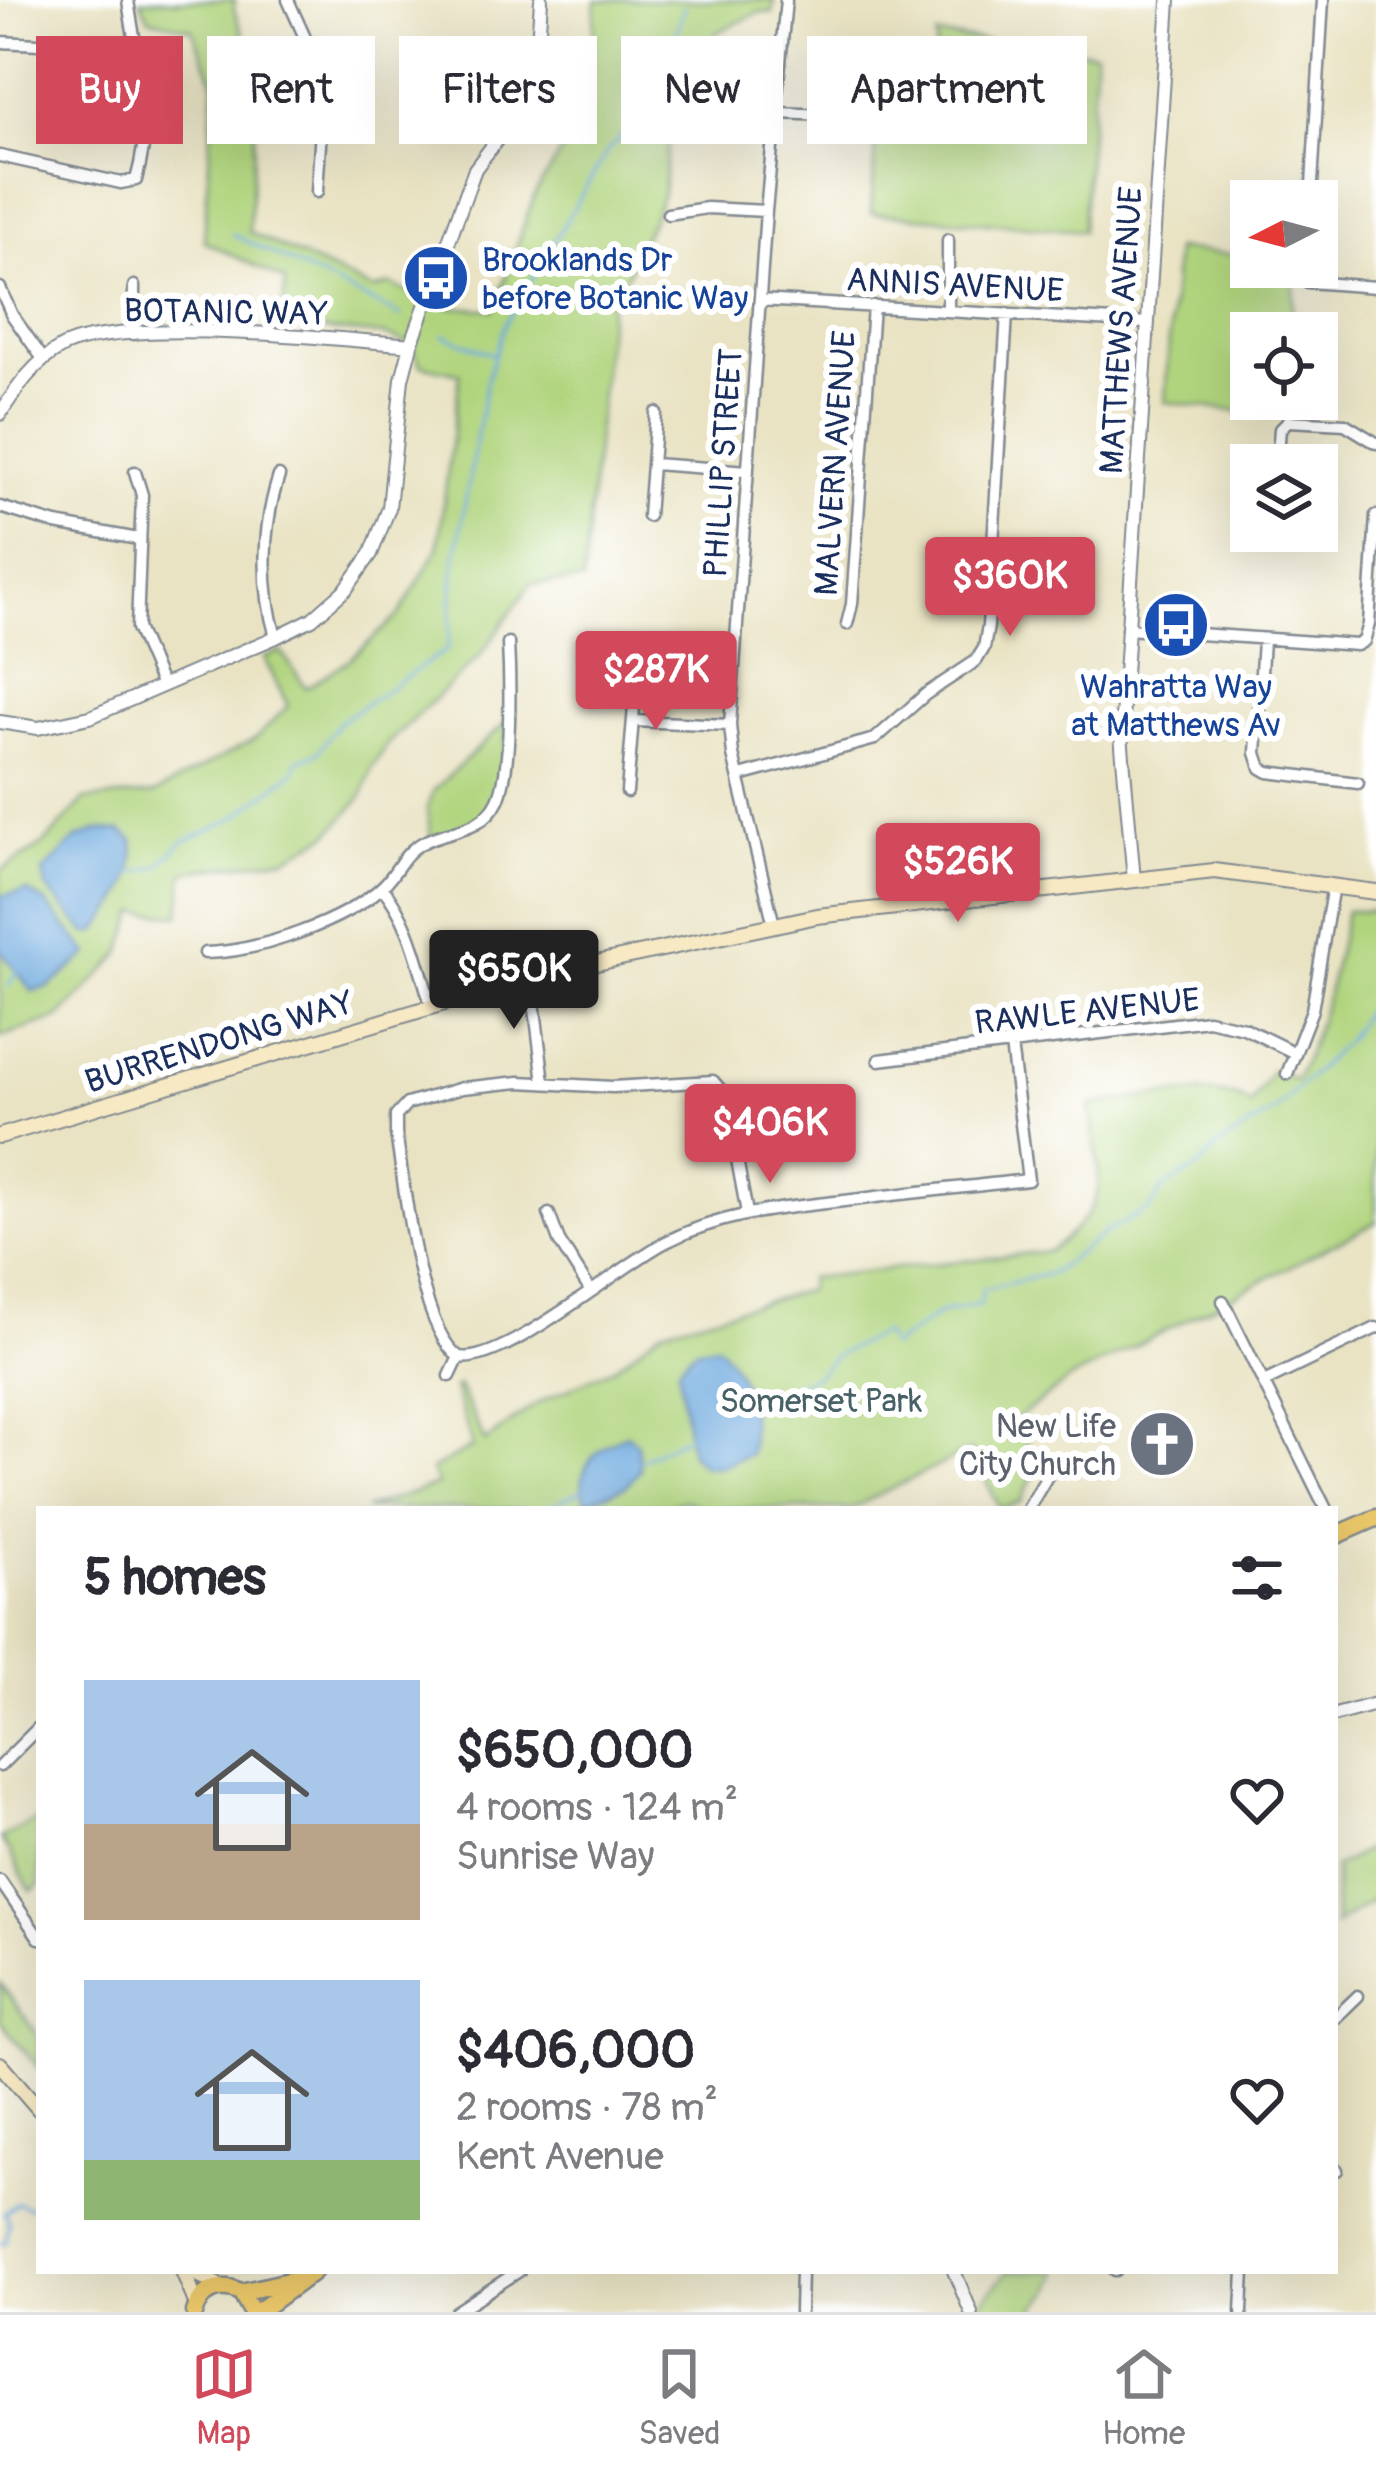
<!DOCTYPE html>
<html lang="en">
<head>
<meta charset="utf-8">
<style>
  :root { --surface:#fff; --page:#f2f2f3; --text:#2b2b33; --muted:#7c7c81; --line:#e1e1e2; --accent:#d1495b }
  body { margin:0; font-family:Pangolin,sans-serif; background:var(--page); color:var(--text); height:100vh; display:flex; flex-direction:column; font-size:45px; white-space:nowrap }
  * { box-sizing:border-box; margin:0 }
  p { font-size:39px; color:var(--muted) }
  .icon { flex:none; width:66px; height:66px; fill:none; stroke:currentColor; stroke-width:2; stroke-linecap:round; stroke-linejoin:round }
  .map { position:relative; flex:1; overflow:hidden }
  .drawer { position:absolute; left:36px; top:1506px; width:1302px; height:768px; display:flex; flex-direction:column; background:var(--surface); border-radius:0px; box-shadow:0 12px 48px #0002 }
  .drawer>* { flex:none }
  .hud { position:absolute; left:36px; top:36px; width:1305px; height:108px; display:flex; gap:24px }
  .needle { width:78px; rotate:264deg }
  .buttons { position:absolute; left:1230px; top:180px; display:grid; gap:24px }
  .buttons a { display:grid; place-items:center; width:108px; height:108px; border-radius:0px; background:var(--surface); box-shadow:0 12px 48px #0002; font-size:60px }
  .price { position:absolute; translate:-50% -102px; padding:0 27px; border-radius:12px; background:var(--accent); color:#fff; font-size:39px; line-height:78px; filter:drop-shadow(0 3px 6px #0008) }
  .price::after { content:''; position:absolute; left:50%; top:72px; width:36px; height:27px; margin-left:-18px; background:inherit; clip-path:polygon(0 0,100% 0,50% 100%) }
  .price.current { background:#222; color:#fff }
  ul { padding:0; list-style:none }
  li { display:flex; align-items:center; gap:36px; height:300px; padding:0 48px }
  li span { display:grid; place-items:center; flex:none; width:336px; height:240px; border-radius:0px; color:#555 }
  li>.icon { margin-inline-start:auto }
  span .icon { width:144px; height:144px; fill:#fffc; stroke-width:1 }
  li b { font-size:51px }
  h2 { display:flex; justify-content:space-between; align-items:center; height:144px; padding:0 48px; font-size:51px }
  .pill { padding:0 42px; border-radius:0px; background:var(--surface); box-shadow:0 12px 48px #0002; font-size:42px; line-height:108px }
  .pill.current { background:var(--accent); color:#fff }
  .menu { display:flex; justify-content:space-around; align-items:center; height:168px; border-top:3px solid var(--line); background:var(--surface); font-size:33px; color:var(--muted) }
  .menu a { display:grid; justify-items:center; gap:6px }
  .menu .current { color:var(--accent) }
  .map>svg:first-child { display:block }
  .green { fill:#b0d47d; stroke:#66826e; stroke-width:3 }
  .water { fill:#6da9de; stroke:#446c9e; stroke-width:3 }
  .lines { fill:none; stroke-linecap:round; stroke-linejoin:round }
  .stream { stroke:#6da9de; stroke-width:3 }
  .minor-casing { stroke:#828990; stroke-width:15 }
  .tertiary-casing { stroke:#828990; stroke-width:16 }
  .secondary-casing { stroke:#828990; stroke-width:18 }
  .trunk-casing { stroke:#828990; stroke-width:21 }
  .minor { stroke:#fff; stroke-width:10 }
  .tertiary { stroke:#fff; stroke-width:12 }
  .secondary { stroke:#f7e9c3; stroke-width:14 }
  .trunk { stroke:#eac769; stroke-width:16 }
  .labels { text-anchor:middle; stroke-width:12; stroke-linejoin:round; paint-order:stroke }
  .transit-label { font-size:33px; fill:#164399; stroke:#fff; text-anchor:start }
  .street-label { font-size:33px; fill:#1b2f5e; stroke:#fff }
  .park-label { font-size:33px; fill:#486167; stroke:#fff }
  .worship-label { font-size:33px; fill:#5b616d; stroke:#fff; text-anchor:end }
</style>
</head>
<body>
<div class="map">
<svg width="1376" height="2312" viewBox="0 0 1376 2312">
  <rect width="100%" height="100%" fill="#fff"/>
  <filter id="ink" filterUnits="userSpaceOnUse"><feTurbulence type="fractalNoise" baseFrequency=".00833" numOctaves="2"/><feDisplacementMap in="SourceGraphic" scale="24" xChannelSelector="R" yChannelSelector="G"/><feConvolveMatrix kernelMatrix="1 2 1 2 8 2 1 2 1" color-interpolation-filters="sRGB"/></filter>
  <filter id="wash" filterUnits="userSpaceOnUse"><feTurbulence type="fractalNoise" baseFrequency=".004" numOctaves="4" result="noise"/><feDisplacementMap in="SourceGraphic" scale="48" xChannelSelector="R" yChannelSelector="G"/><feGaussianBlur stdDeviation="2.7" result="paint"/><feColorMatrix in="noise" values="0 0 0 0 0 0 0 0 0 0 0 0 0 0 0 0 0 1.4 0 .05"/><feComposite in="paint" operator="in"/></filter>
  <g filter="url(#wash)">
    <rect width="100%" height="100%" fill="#e9e3c3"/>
    <!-- green -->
    <path class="green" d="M 140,0 L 234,0 L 234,10 L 258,77 L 249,232 L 374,290 L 390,284 L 439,306 L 494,310 L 535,194 L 589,106 L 596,0 L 774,0 L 773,13 L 760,12 L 716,33 L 669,136 L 663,194 L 615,302 L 610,302 L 583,581 L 531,584 L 480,656 L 389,742 L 372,768 L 362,797 L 329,834 L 286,858 L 184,872 L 180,915 L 136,912 L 121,954 L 59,1018 L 0,1037 L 0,871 L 43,845 L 84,800 L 154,794 L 255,739 L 288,706 L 264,658 L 281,651 L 306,688 L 349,660 L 399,615 L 438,548 L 460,374 L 421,365 L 411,345 L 385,335 L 282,326 L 285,281 L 204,241 L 214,83 L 192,29 L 149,19 Z
      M 937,36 L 1096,52 L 1082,231 L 871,213 L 879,102 L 929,130 Z
      M 1175,249 L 1251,256 L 1251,267 L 1295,267 L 1291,333 L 1251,333 L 1251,399 L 1286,399 L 1286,404 L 1268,415 L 1165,402 Z
      M 507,721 L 504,774 L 487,817 L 431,839 L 427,809 L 434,790 Z
      M 1346,911 L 1376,911 L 1376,1222 L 1069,1380 L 1015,1420 L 1039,1465 L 1020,1502 L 1000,1509 L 971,1450 L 850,1509 L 704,1509 L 683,1500 L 662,1509 L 365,1509 L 437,1485 L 431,1470 L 473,1447 L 454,1388 L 458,1385 L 485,1442 L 534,1405 L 615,1367 L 662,1329 L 808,1290 L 809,1278 L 1049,1251 C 1117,1200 1098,1182 1090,1105 C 1128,1101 1224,1079 1250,1105 L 1273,1070 L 1296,1080 C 1322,1025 1334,970 1346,911 Z
      M 39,1819 L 39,1885 L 31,1891 L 1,1838 Z
      M 1376,1845 L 1376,1898 L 1335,1925 L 1335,1867 Z
      M 0,1983 L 39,2037 L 39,2069 L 0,2021 Z
      M 1008,2271 L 1059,2271 L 1051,2291 L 1032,2312 L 972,2312 Z"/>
    <!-- water -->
    <path class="water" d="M 98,830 L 121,831 L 133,840 C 138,879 120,903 96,932 L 86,933 L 46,887 L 43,872 L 76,839 Z
      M 27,891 L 45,902 L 89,954 L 49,987 L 32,991 L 0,950 L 0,896 Z
      M 717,1345 C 747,1376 754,1411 750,1454 L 717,1467 L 703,1466 L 690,1453 L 678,1367 L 695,1349 Z
      M 627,1434 L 637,1444 L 640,1470 L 626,1486 L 586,1502 C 573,1467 597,1448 627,1434 Z"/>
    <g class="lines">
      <!-- stream -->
      <path class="stream" d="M 232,234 L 401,316
        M 443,335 L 492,354
        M 131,873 L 157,867 L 184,841 L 235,818 L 295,771 L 297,761 L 318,752 L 339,722 L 448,649 L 455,561 L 487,378 L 504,326 L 608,150 L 640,119 L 659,90 L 684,7
        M 9,986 L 18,967
        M 751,1404 L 817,1375 L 836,1355 L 883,1333 L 891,1347 L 940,1313 L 981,1304 L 982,1290 L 1052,1273 L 1106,1232 L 1151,1208 L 1163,1188 L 1199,1167 L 1216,1148 L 1277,1109 L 1347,1040 L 1376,993
        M 639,1461 L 689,1435
        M 544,1509 L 582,1490
        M 0,2244 L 6,2243 L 9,2223 L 4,2213 L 17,2203 L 30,2208 L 39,2204"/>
    </g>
  </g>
  <g filter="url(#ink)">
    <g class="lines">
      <!-- minor casing -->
      <g class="minor-casing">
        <path id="minor" d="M 288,0 L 324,80 L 317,192
          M 0,42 L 134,49
          M 466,65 L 529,87
          M 777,113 L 854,116
          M 0,156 L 121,183 L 136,180 C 156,112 137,66 128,0
          M 1311,201 L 1323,0
          M 668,214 L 707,208 L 766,211
          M 1308,267 L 1307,282 L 1376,287
          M 0,288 L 12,315 L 43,359
          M 760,300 L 1148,323
          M 948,311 L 948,240
          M 134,334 L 134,286
          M 653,464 L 748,471
          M 1277,465 L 1280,429 L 1288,421 L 1345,424 L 1376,443
          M 135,472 L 142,495 L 137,628 L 162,686
          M 0,507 L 56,524 L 138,539
          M 648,516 L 656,413
          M 847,624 L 852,604 L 873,306
          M 1127,629 L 1357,645 L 1364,641 L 1369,624 L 1376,516
          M 276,637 C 261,586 262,527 279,476
          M 1263,640 L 1256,753 L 1261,768 L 1268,772 L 1358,783
          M 634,721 L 730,725
          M 740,776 L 875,739 L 926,694 L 976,661 L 984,648 L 988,626 L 1007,314
          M 627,792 L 637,670
          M 382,887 C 410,921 418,963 431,1005
          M 774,925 L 733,755 L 730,725 L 766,211 L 786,0
          M 205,953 C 255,953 347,921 384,885 C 395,874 401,859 413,849 C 440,827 481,836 498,800 C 512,769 510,679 508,643
          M 531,977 L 544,1082
          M 879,1060 L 1208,1020 L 1244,1028 L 1295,1053
          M 1287,1074 L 1312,1010 L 1333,885
          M 549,1214 L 559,1241 L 590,1290
          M 1223,1301 L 1326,1509
          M 459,1357 C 503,1366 622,1264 666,1242 C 722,1213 783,1208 844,1201 C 905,1193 967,1187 1028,1180 L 1011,1045
          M 450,1376 L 459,1357 C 418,1328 405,1186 396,1134 L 396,1116 L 407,1104 L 462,1088 L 519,1082 L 613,1087 L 713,1081 L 725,1095 L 747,1213
          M 1264,1382 L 1376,1328
          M 1028,1509 L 1049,1473
          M 0,1766 L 39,1727
          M 0,1881 L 39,1938
          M 1335,2018 L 1358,1996
          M 1335,2169 L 1337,2170
          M 1115,2271 L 1116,2271
          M 456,2312 L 519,2271
          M 800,2312 L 801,2271
          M 1242,2312 L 1244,2271"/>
      </g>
      <!-- tertiary casing -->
      <g class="tertiary-casing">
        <path id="tertiary" d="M 0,414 C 17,388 33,363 62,347 C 121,316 338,339 411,345
          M 0,722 L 38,728 L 90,717 L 276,637 L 312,619 L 346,589 L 371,554 L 389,508 L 402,379 L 411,345 L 475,169 L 517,113 L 529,87 L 537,58 L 541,0
          M 1134,880 L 1121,735 L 1169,0
          M 1335,1715 L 1376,1704
          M 954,2271 L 971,2312"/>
      </g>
      <!-- secondary casing -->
      <g class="secondary-casing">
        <path id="secondary" d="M 0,1136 L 531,977 L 817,916 L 1214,871 L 1376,892
          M 0,2064 L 39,2109
          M 183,2271 L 197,2305
          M 193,2271 L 220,2287"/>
      </g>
      <!-- trunk casing -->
      <g class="trunk-casing">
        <path id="trunk" d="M 1335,1536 L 1376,1518
          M 241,2292 L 293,2280
          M 195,2312 C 201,2290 220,2282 241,2292 L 252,2312
          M 258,2312 L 314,2271"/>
      </g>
      <!-- minor -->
      <use href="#minor" class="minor"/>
      <!-- tertiary -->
      <use href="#tertiary" class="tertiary"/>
      <!-- secondary -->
      <use href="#secondary" class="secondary"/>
      <!-- trunk -->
      <use href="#trunk" class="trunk"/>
    </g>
  </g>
  <!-- icons -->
  <defs>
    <g id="bus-disc" transform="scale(3.45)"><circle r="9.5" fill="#1a4fb4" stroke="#fff"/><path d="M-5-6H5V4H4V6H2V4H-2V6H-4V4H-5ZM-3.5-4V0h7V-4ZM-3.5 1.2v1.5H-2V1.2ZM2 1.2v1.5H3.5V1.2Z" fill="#fff"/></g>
    <g id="church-disc" transform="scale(3.45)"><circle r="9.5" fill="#6b7280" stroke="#fff"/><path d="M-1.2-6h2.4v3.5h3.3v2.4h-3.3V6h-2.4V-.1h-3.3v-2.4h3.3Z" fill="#fff"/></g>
  </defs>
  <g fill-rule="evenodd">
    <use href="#bus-disc" x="436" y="278"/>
    <use href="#bus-disc" x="1176" y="625"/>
    <use href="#church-disc" x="1162" y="1444"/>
  </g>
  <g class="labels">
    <!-- transit labels -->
    <g class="transit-label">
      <text x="482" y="271">Brooklands Dr<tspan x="482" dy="38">before Botanic Way</tspan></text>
      <text x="1176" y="698" text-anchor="middle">Wahratta Way<tspan x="1176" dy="38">at Matthews Av</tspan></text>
    </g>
    <!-- street labels -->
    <g class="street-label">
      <text transform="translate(955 284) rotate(3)" y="12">ANNIS AVENUE</text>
      <text transform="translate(226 311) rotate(1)" y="12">BOTANIC WAY</text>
      <text transform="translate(1120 330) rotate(-86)" y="12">MATTHEWS AVENUE</text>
      <text transform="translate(722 463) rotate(-86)" y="12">PHILLIP STREET</text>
      <text transform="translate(834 463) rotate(-86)" y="12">MALVERN AVENUE</text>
      <text transform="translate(1087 1010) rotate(-6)" y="12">RAWLE AVENUE</text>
      <text transform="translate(219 1041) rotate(-17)" y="12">BURRENDONG WAY</text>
    </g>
    <!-- park labels -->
    <g class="park-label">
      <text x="821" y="1412">Somerset Park</text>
    </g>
    <!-- worship labels -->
    <g class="worship-label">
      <text x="1116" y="1437">New Life<tspan x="1116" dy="38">City Church</tspan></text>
    </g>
  </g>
</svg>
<div class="buttons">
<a><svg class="needle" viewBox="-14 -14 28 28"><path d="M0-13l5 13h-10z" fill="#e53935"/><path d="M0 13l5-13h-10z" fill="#7c7c81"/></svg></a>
<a><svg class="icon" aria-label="locate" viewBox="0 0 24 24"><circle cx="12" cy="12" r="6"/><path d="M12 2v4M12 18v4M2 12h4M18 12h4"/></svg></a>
<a><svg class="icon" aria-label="layers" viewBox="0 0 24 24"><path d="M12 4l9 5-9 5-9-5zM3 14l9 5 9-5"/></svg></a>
</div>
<b class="price" style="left:1010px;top:639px">$360K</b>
<b class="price" style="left:656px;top:733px">$287K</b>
<b class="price" style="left:958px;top:925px">$526K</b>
<b class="price current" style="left:514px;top:1032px">$650K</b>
<b class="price" style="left:770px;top:1186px">$406K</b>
<div class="hud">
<a class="pill current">Buy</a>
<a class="pill">Rent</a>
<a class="pill">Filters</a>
<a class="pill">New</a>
<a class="pill">Apartment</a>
</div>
<section class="drawer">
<h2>5 homes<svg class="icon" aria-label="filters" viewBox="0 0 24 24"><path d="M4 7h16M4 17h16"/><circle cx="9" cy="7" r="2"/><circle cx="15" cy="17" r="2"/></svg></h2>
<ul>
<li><span style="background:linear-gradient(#a9c7e8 60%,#b9a48a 0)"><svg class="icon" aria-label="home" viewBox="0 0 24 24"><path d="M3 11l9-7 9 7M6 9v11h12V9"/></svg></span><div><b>$650,000</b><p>4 rooms · 124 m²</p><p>Sunrise Way</p></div><svg class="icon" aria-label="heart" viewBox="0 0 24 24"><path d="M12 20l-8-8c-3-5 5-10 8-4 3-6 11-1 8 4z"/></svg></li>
<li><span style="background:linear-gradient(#a9c7e8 75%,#8fb573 0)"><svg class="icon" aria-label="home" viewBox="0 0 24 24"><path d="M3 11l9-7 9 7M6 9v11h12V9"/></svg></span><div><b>$406,000</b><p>2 rooms · 78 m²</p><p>Kent Avenue</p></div><svg class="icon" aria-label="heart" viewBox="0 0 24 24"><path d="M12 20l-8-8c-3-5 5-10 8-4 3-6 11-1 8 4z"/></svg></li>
</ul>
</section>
</div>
<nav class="menu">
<a class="current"><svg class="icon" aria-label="map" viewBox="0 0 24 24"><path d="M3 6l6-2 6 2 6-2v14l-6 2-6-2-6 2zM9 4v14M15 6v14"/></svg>Map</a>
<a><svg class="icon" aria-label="saved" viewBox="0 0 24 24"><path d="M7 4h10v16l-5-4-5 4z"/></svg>Saved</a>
<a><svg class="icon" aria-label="home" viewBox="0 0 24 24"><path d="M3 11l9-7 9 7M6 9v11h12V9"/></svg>Home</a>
</nav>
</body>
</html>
